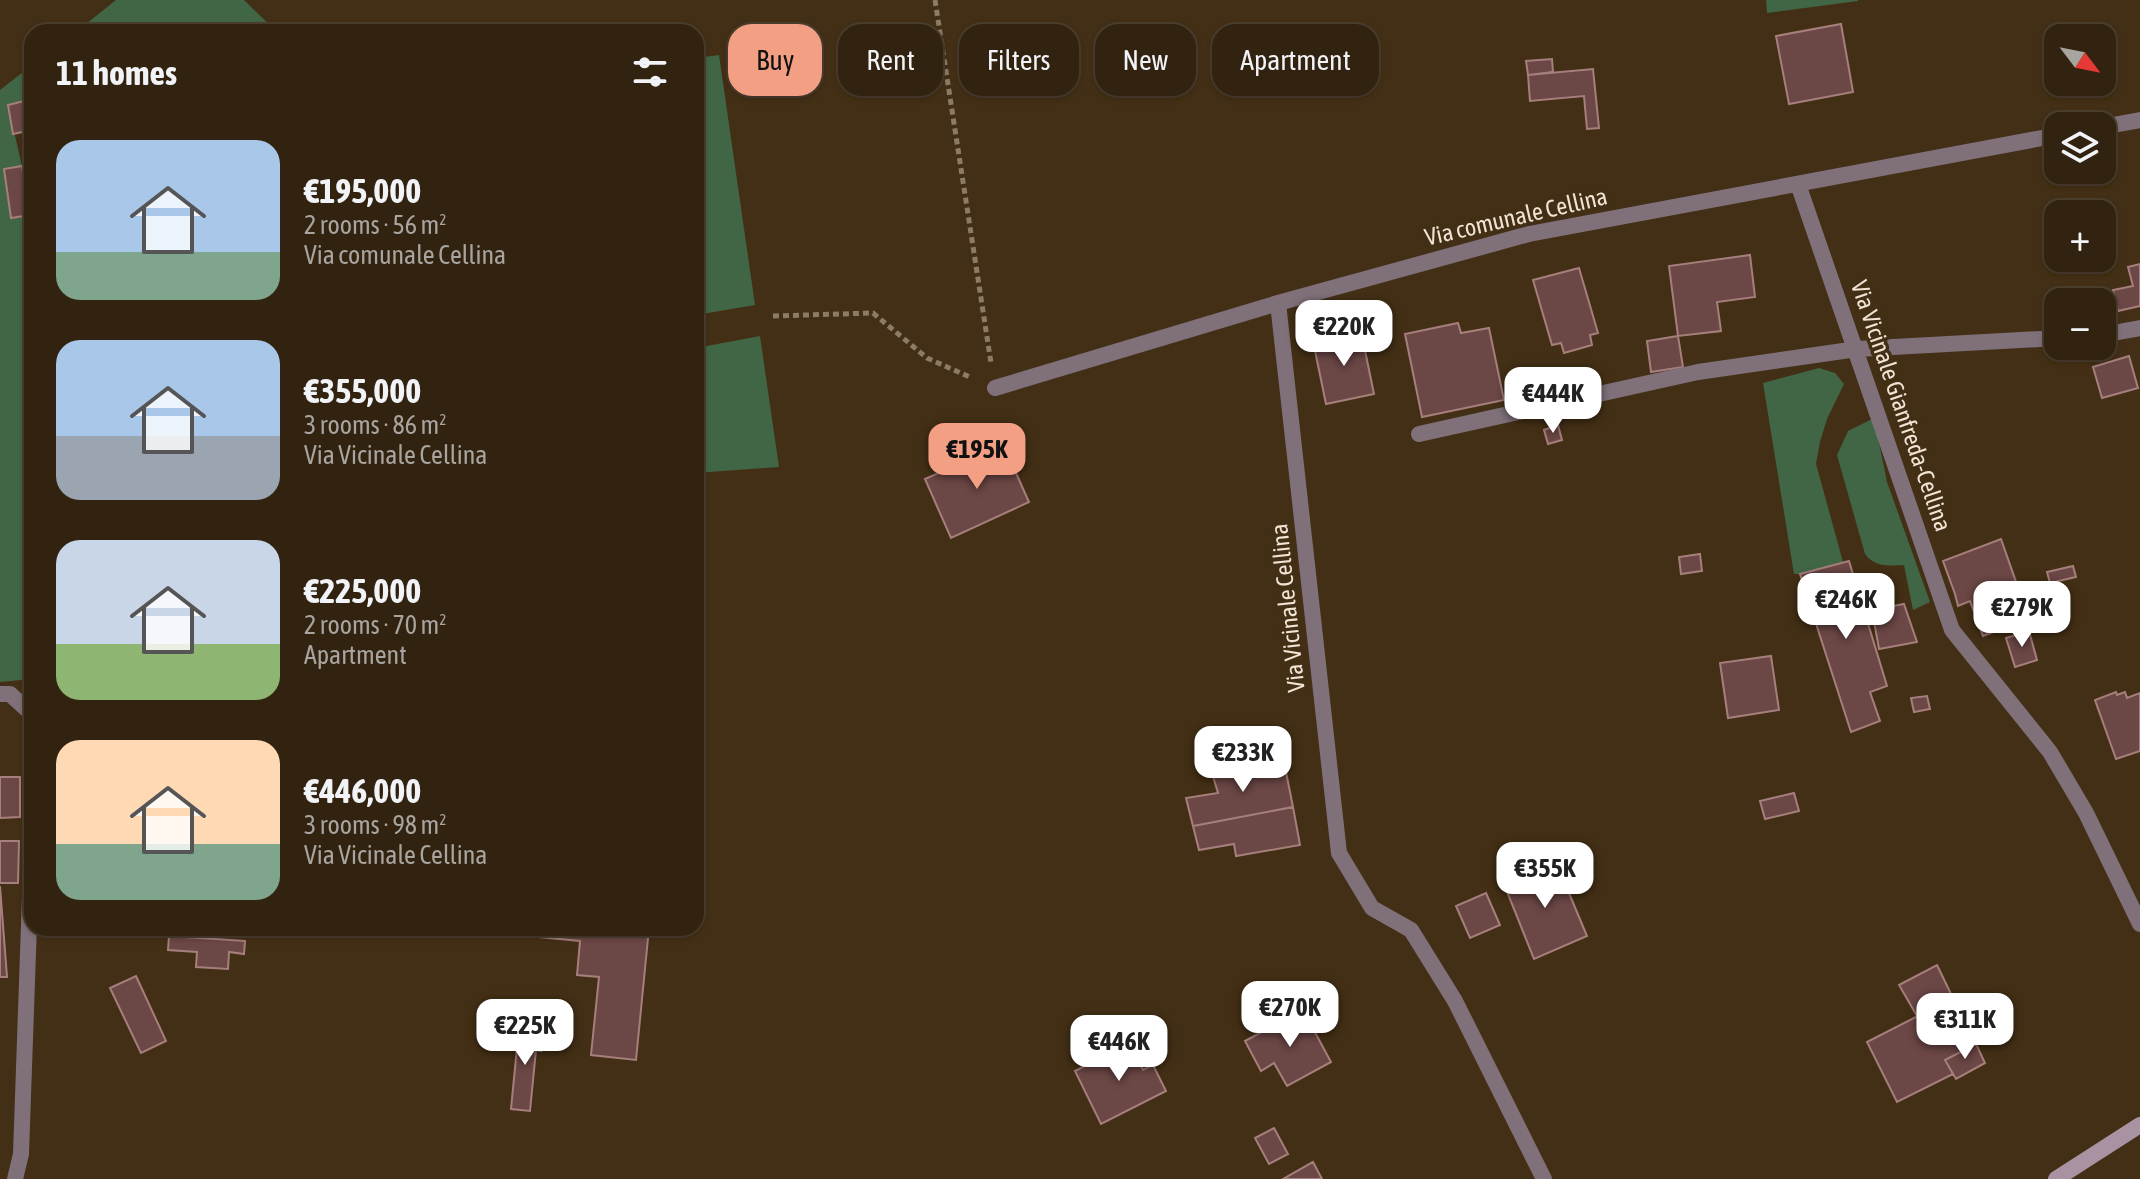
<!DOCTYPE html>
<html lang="en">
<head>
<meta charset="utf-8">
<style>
  :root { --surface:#322310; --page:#3d2f1e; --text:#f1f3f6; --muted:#a8a49f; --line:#4d4030; --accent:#f39f83 }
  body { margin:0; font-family:"Asap Condensed",sans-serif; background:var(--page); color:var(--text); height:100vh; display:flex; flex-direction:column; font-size:30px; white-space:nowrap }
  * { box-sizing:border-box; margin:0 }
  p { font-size:26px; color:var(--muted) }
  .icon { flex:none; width:44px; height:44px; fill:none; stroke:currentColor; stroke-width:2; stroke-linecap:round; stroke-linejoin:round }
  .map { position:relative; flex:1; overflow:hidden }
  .drawer { position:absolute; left:24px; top:24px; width:680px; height:912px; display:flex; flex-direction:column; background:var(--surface); border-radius:24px; box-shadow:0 2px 6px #0004,0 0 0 2px var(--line) }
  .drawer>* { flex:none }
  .guide { position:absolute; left:728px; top:24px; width:760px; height:72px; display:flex; gap:16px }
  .needle { width:52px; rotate:122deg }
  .controls { position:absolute; left:2044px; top:24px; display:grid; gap:16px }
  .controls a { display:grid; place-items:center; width:72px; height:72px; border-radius:16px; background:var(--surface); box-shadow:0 2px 6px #0004,0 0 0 2px var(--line); font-size:40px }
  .price { position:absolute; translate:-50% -68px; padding:0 18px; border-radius:16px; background:#fff; color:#222; font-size:26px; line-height:52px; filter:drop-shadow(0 2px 4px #0008) }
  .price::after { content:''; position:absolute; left:50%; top:48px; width:24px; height:18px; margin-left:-12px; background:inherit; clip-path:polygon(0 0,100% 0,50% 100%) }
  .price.active { background:var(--accent); color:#111 }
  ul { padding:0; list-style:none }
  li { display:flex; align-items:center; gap:24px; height:200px; padding:0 32px }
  li span { display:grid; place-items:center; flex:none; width:224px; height:160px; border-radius:24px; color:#555 }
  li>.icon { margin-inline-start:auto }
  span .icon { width:96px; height:96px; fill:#fffc; stroke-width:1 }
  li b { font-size:34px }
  h2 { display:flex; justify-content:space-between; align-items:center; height:96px; padding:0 32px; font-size:34px }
  .tag { padding:0 28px; border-radius:24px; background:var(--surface); box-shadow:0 2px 6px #0004,0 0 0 2px var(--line); font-size:28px; line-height:72px }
  .tag.active { background:var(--accent); color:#111 }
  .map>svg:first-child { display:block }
  .green { fill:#406645 }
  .building { fill:#6b4745; stroke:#a67f7c; stroke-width:2 }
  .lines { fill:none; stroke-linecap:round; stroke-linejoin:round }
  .path { stroke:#8c7b65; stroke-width:5; stroke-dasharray:6 4; stroke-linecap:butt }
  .street { stroke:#7f7079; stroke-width:16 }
  .secondary { stroke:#a992a1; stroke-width:16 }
  .labels { text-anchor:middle; stroke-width:7; stroke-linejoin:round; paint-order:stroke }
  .street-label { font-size:24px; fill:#f1e4d5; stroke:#432f15 }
</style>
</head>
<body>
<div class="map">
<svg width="2140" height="1179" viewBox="0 0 2140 1179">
  <rect width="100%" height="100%" fill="#432f15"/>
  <!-- green -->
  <path class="green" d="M 116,0 L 244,0 L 277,32 L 76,32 Z
    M 1766,0 L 1858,0 L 1858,1 L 1767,13 Z
    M 719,55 L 755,305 L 696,315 L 696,58 Z
    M 32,65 L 32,99 L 8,105 L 22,166 L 4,170 L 11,218 L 30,215 L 32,218 L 32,679 L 0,682 L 0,90 Z
    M 760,336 L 779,467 L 696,473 L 696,348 Z
    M 1819,368 L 1835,373 L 1844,384 L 1827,419 L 1820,442 L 1816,464 L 1843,562 L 1800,574 L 1794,574 L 1763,383 Z
    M 1874,418 L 1887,482 L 1930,602 L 1913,610 L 1904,565 C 1889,566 1874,567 1865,554 L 1837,455 L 1848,431 Z"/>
  <!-- building -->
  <path class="building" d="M 1841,24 L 1853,92 L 1789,104 L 1776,36 Z
    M 1552,59 L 1553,72 L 1528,75 L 1526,61 Z
    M 1593,69 L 1599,128 L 1587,129 L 1584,96 L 1530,101 L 1528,75 Z
    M 32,99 L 32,130 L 13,134 L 8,105 Z
    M 22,166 L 30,215 L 11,218 L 4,169 Z
    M 1750,255 L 1755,297 L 1717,302 L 1721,331 L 1678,336 L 1669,266 Z
    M 2140,264 L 2140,306 L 2118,311 L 2113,290 L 2133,286 L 2128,267 Z
    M 1579,268 L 1598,333 L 1590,335 L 1592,345 L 1564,353 L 1561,343 L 1552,345 L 1533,280 Z
    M 1458,323 L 1461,333 L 1489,328 L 1504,400 L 1422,417 L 1405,334 Z
    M 1361,331 L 1374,394 L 1326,404 L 1313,341 Z
    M 1678,336 L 1683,367 L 1651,372 L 1647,341 Z
    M 2129,356 L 2138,388 L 2102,398 L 2093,367 Z
    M 1558,425 L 1562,440 L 1548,444 L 1544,430 Z
    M 1003,444 L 1029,502 L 951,538 L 925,479 Z
    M 2001,539 L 2029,619 L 1983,636 L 1970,601 L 1958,606 L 1955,594 L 1943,561 Z
    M 1700,554 L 1702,571 L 1681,574 L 1679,557 Z
    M 1849,561 L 1887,686 L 1870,692 L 1880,721 L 1851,732 L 1800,574 Z
    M 2073,566 L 2076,577 L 2050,583 L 2047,572 Z
    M 1904,604 L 1917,642 L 1879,649 L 1872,610 Z
    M 2029,631 L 2037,660 L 2015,667 L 2006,638 Z
    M 1771,656 L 1779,710 L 1728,718 L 1720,663 Z
    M 2116,692 L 2117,695 L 2125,692 L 2127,698 L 2140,693 L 2140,751 L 2116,759 L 2095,700 Z
    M 1927,696 L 1930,709 L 1914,712 L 1911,698 Z
    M 1284,762 L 1293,807 L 1193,826 L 1186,798 L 1218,793 L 1212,773 Z
    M 0,777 L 20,777 L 20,817 L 0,818 Z
    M 1794,793 L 1799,811 L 1765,819 L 1760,801 Z
    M 1293,807 L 1300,845 L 1236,856 L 1234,844 L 1199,850 L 1193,826 Z
    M 0,841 L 19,841 L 18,883 L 0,883 Z
    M 1556,862 L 1587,936 L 1534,959 L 1504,884 Z
    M 0,886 L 7,977 L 0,977 Z
    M 1486,893 L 1500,925 L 1470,938 L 1456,906 Z
    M 530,928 L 649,928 L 636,1060 L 591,1055 L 599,977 L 577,975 L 580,941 L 529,936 Z
    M 169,936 L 245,941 L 244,954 L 229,952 L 228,969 L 196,967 L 197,952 L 168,950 Z
    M 1937,965 L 1953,998 L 1917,1016 L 1899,985 Z
    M 136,976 L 166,1041 L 141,1053 L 110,988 Z
    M 1953,998 L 1976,1044 L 1945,1060 L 1953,1074 L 1897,1102 L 1867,1042 Z
    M 1303,1010 L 1331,1062 L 1287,1086 L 1274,1063 L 1261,1071 L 1245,1041 Z
    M 519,1027 L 542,1029 L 541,1051 L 536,1050 L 530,1111 L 511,1109 Z
    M 1130,1043 L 1143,1070 L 1153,1065 L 1166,1091 L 1101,1124 L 1075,1071 Z
    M 1976,1044 L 1985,1063 L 1956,1079 L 1945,1060 Z
    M 1274,1128 L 1288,1154 L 1269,1164 L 1255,1138 Z
    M 1313,1162 L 1322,1179 L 1283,1179 Z"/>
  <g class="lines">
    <!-- path -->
    <path class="path" d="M 935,0 L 991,363
      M 773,316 L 873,313 L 927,358 L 972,378"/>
    <!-- street -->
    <path class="street" d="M 2102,127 L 2140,120
      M 1798,184 L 1952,630 L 2050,752 L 2086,813 L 2140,924
      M 1278,303 L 1339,853 L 1372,908 L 1411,930 L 1455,1001 L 1544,1179
      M 2102,335 L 2140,328
      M 995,388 L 1278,303 L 1529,234 L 2058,135
      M 1419,434 L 1698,372 L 1857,349 L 2058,338
      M 0,694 L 10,694 L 32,714
      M 15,1179 L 21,1154 L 32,838"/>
    <!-- secondary -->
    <path class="secondary" d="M 2056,1179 L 2140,1125"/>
  </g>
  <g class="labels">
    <!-- street labels -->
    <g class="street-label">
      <text transform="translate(1516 217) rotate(-13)" y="8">Via comunale Cellina</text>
      <text transform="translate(1901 406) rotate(71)" y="8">Via Vicinale Gianfreda-Cellina</text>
      <text transform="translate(1288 608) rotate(-96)" y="8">Via Vicinale Cellina</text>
    </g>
  </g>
</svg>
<div class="controls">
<a><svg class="needle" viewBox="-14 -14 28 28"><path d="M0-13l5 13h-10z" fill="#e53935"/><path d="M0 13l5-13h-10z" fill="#a8a49f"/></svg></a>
<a><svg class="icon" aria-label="layers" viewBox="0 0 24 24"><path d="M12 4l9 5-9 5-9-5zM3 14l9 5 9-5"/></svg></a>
<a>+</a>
<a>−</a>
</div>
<b class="price" style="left:1344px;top:368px">€220K</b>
<b class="price" style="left:1553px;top:435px">€444K</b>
<b class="price active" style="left:977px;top:491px">€195K</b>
<b class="price" style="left:1846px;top:641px">€246K</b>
<b class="price" style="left:2022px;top:649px">€279K</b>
<b class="price" style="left:1243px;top:794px">€233K</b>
<b class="price" style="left:1545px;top:910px">€355K</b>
<b class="price" style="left:1290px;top:1049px">€270K</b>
<b class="price" style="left:1965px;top:1061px">€311K</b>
<b class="price" style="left:525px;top:1067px">€225K</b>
<b class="price" style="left:1119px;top:1083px">€446K</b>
<div class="guide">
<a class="tag active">Buy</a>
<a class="tag">Rent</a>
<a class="tag">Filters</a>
<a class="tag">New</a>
<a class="tag">Apartment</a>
</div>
<section class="drawer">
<h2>11 homes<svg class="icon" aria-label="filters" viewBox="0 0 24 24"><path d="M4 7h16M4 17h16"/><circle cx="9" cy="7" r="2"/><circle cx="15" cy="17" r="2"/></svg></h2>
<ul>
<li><span style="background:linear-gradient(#a9c7e8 70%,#7fa58c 0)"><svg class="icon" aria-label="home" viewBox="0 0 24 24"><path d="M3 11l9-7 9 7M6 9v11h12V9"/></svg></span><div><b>€195,000</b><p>2 rooms · 56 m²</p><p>Via comunale Cellina</p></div></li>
<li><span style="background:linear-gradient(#a9c7e8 60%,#9aa5b1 0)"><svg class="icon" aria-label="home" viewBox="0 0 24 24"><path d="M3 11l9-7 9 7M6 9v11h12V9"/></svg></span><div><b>€355,000</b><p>3 rooms · 86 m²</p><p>Via Vicinale Cellina</p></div></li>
<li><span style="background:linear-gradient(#c9d6e8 65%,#8fb573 0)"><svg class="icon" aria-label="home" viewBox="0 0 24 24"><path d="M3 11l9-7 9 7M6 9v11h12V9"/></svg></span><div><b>€225,000</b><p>2 rooms · 70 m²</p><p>Apartment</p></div></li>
<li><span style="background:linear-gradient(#ffd9b3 65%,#7fa58c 0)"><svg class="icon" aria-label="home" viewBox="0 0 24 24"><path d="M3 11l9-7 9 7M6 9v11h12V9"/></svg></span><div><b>€446,000</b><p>3 rooms · 98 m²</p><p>Via Vicinale Cellina</p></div></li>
</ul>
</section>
</div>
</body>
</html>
